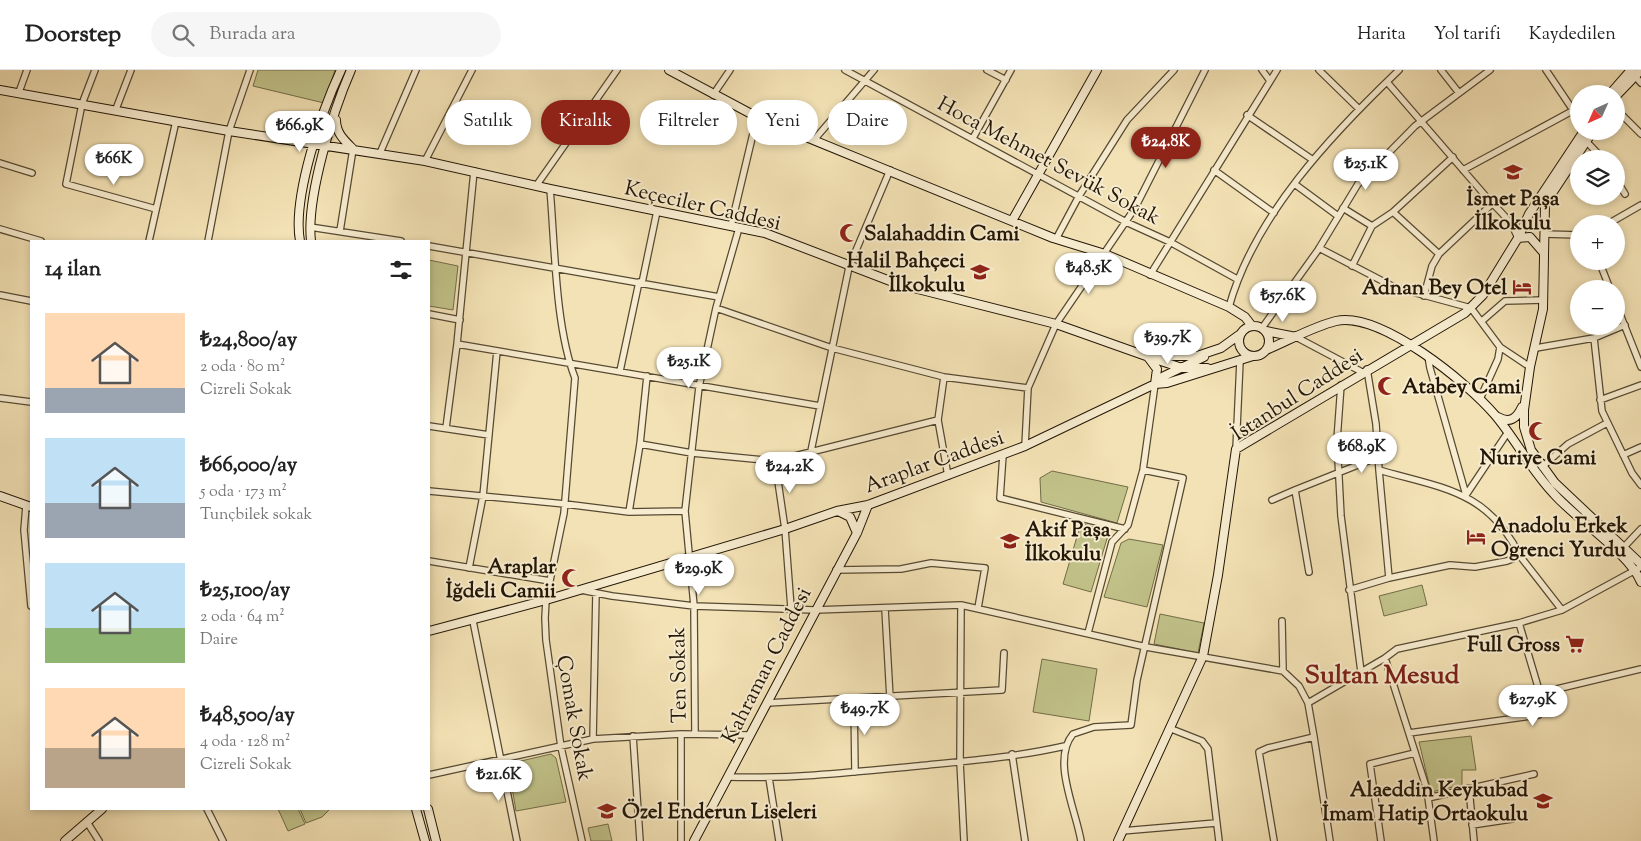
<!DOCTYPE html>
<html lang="tr">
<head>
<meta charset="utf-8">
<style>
  :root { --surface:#fff; --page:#f6f6f6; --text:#222; --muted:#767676; --line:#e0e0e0; --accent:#8f2418 }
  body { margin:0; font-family:"Sorts Mill Goudy",serif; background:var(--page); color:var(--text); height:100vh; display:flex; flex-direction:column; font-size:19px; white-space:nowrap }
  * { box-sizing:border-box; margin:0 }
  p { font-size:16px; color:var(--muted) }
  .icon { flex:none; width:28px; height:28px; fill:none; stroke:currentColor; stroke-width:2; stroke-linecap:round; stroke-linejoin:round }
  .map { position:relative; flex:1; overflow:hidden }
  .sheet { position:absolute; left:30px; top:170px; width:400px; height:570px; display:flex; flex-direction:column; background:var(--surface); border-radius:0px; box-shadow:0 2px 8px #0003 }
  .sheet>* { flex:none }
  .banner { position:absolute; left:445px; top:30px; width:475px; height:45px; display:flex; gap:10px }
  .needle { width:32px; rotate:225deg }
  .buttons { position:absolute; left:1570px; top:15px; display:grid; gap:10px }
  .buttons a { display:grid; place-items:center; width:55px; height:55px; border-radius:50%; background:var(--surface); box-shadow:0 2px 8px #0003; font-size:25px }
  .price { position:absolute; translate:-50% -42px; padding:0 11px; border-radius:18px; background:#fff; color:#222; font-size:16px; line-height:32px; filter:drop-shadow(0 1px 2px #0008) }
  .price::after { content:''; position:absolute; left:50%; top:30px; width:15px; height:11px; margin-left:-8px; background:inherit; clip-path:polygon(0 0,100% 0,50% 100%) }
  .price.current { background:var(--accent); color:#fff }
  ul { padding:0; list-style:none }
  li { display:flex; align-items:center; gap:15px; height:125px; padding:0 15px }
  li span { display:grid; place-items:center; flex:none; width:140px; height:100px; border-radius:0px; color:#555 }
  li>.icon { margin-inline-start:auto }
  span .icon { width:60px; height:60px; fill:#fffc; stroke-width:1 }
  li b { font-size:21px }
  h2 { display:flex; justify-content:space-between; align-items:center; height:60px; padding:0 15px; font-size:21px }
  .pill { padding:0 18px; border-radius:22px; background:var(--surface); box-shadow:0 2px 8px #0003; font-size:18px; line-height:45px }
  .pill.current { background:var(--accent); color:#fff }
  header { display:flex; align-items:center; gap:30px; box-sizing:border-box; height:70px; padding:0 25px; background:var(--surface); border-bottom:1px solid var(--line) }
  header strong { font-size:24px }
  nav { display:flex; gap:28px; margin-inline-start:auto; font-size:18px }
  .search { width:350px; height:45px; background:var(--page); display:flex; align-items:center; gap:12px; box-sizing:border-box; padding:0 18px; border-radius:28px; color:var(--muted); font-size:19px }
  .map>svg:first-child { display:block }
  .green { fill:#c1c289; stroke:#726c48 }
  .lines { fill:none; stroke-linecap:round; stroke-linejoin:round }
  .street-casing { stroke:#564932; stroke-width:8 }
  .secondary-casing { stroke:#221606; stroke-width:10 }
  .street { stroke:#f7eccf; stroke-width:5.5 }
  .secondary { stroke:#f7eccf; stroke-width:8 }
  .labels { text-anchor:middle; stroke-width:4; stroke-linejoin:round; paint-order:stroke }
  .street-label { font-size:21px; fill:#221606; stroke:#f7eccf }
  .poi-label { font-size:21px; font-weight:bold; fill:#221606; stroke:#f7eccf; text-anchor:start }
  .district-label { font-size:26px; font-weight:bold; fill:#7a1f14; stroke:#f7eccf }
</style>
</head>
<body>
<header>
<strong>Doorstep</strong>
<div class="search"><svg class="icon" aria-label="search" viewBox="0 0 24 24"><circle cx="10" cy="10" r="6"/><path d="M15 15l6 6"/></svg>Burada ara</div>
<nav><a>Harita</a><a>Yol tarifi</a><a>Kaydedilen</a></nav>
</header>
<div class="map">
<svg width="1641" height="771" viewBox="0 0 1641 771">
  <rect width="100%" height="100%" fill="#f3e2b5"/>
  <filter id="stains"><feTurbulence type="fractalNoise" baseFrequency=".004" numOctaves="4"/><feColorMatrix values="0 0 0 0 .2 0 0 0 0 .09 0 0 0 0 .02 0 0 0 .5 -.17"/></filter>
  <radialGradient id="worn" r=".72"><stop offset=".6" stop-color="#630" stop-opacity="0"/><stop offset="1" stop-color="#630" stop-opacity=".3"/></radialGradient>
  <!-- green -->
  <path class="green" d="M 258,0 L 335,0 L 324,33 L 253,16 Z
    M 429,190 L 458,196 L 453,240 L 429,236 Z
    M 1052,401 L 1128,417 L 1117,453 L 1041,432 L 1040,408 Z
    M 1081,453 L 1109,462 L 1091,522 L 1063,514 Z
    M 1129,469 L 1163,475 L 1147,537 L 1104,527 L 1121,473 Z
    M 1422,515 L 1427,535 L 1384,546 L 1379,526 Z
    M 1160,544 L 1204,553 L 1198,583 L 1154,574 Z
    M 1042,589 L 1097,599 L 1089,651 L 1033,642 Z
    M 1471,666 L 1476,700 L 1462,700 L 1462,715 L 1431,722 L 1419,672 Z
    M 551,684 L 556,688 L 566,732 L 516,741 L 508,694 Z
    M 278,739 L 298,739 L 305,754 L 288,761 Z
    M 300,739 L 330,739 L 322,747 L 306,753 Z
    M 608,754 L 612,771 L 591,771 L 588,758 Z"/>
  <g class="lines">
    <!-- street casing -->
    <g class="street-casing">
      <path id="street" d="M 95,0 L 82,34 L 66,114 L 156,139
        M 845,0 L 1126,152 L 1170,172 L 1237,209
        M 987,0 L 1006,10
        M 1262,0 L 1270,11
        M 1319,0 L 1359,39
        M 1441,0 L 1459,23
        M 1546,0 L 1579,49
        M 1634,5 L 1641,13
        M 1387,12 C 1419,49 1451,86 1483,123 C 1498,141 1510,147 1518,168
        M 19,22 L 27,0
        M 713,25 L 730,0
        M 116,39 L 131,0
        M 1616,39 L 1641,64
        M 1247,45 L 1313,90
        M 973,68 L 1011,0
        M 814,70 L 874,0
        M 1586,71 L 1603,89
        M 380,83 L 416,0
        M 425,91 L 472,0
        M 0,93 L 32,103
        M 1214,100 L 1274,143
        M 1463,100 L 1574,40
        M 1616,109 L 1625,124
        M 1296,115 L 1338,146
        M 536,116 L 617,0
        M 550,119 C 555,176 555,256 575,308 L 564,443 L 546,530 L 545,548 L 546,570 L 561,677 L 582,771
        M 1343,138 L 1372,156
        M 1393,142 L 1439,184
        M 1608,154 L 1641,135
        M 731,156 L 757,47
        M 310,157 L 401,171
        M 0,159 L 41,171
        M 340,161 L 353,79
        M 1544,164 L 1579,165
        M 1056,169 L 1079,126 L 1127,50 L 1174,0
        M 149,171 L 176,51
        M 208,171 L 229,61 L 250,0
        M 429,176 L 719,227
        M 1319,178 L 1394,217 L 1471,238 L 1500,277 L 1498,289 L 1480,329
        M 1599,191 L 1610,219
        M 1352,196 L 1372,156 L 1393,142 L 1453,87
        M 1150,205 L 1277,0
        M 642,213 L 657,141
        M 0,225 L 31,231
        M 1424,226 L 1432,196 L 1439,184 L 1492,134
        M 1616,234 L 1641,297
        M 1229,237 C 1254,146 1332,64 1399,0
        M 716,238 L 832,278 L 944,307 L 1028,318
        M 429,244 L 460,250
        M 1482,251 L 1505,231 L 1544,230
        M 1262,258 L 1318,180 L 1358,114 L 1415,56 L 1490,0
        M 1296,267 L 1362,302
        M 1594,268 L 1602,341 L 1632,403 L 1641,415
        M 457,274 L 820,336
        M 1500,277 L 1530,297
        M 1536,278 L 1594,268 L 1625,255
        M 1428,286 L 1430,298 L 1466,425 L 1508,362
        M 1367,299 L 1376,354 L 1379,400 C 1441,418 1488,420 1520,486
        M 620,301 L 639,212
        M 944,307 L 938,350 L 948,406
        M 1341,315 L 1337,370 L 1341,446 L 1361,602
        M 0,328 L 31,332
        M 1600,330 L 1641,315
        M 429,356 L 489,365
        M 446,358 L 457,274 L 474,101
        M 640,374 L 692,383 L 775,391 L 938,350
        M 1025,376 L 1028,318 L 1056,254 L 1135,138 L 1205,0
        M 1236,379 L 1240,291
        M 811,381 L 849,197 L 890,100
        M 1003,385 L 1000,428 L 1125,459
        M 1623,385 L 1641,377
        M 775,391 L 785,459 L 791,538
        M 1542,397 L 1568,374 L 1607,353
        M 1379,400 L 1389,508
        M 429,421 L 565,434 L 629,442 L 685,441
        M 1272,430 L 1295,420
        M 26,436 L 24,460 L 31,536
        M 629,442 L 640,374 L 647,306
        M 1624,477 L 1641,459
        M 429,491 L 550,511
        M 469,498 L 483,426 L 497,281
        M 836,500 L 901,499 L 931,493 L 985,498 L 978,538
        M 1309,502 L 1295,420 L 1378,387
        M 581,520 L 612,526 L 694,536 L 815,540 L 961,535 L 1146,577 L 1283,601 L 1299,616 L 1308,633 L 1385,588 L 1397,579 L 1519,553 L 1562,540 L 1641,497
        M 1349,520 L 1389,508 L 1450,495 L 1475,497 L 1507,491 L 1520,486 L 1562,540
        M 961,535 L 960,692 L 964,771
        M 885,539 L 890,628
        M 473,551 L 517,771
        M 1282,551 L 1283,601
        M 1088,563 L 1112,472 L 1128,455 L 1143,400 L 1155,314
        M 1385,588 L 1427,720 L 1434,771
        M 1540,623 L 1641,599
        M 854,629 L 855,702
        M 767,633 L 1002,620 L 1004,583
        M 1169,658 L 1202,671 L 1208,679 L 1219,771
        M 1409,663 L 1539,645 L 1544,637 L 1519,553
        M 681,664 L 681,771
        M 695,664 L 694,536 L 685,441 L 699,317 L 716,238 L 739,158
        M 633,666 L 640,771
        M 1314,667 L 1330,771
        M 593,669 L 596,523
        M 1012,684 L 1025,771
        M 429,705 L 593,669 L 681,664 L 750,665
        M 728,707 C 792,709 855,702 918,696 C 967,691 1017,687 1065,676
        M 769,708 L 779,771
        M 1469,718 L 1474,771
        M 1428,728 L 1534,704
        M 207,739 L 223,771
        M 87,752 L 99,771
        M 1472,755 L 1512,749
        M 1122,761 L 1216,753
        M 1081,771 C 1076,740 1051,690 1073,664 L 1094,657 L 1131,655 L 1137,610 L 1183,408 L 1143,400
        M 1274,771 L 1259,682 L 1268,678 L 1314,667 L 1308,633
        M 1381,771 L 1370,694 L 1415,683"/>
    </g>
    <!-- secondary casing -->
    <g class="secondary-casing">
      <path id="secondary" d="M 669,0 L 757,47 L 1053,168 L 1105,184 L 1229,237 L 1245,247 L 1252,256
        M 0,20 L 229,61 L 425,91 L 550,119 L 765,163 L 898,214 L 1056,254 L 1146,286 L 1197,286 L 1221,278 L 1239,265
        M 1610,24 L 1631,0
        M 1616,26 L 1641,0
        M 336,50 C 336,63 344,70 353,79
        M 1593,61 L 1545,134 L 1543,239 L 1530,297 L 1524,340 L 1524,357 L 1531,380 L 1555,413 L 1641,494
        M 1012,151 L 1097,0
        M 1518,168 L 1530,167 L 1543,182
        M 300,171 C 292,128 322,40 341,0
        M 311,171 C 306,128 333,41 351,0
        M1239 271a15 15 0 1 1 30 0a15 15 0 1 1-30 0Z
        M 1266,261 L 1296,267
        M 1266,280 C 1288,271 1312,257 1336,251 C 1380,241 1468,313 1495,345 C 1516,370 1531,400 1554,424 C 1577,450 1629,483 1641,512
        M 1148,287 L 1157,299 L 1155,314
        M 1155,289 L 1182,298 L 1207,298
        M 1155,314 L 1167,313 L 1253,286
        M 1498,347 C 1510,354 1517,348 1522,337
        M 0,426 L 31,437
        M 838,441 L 850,447 L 857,463
        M 429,561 L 546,530 L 785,459 L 837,441 L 868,435 L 1025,376 L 1155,314 L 1164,306 L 1204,287
        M 416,739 L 425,771
        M 428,739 L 436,771
        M 65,771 L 102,739
        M 694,771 L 857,463 L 868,435
        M 1118,771 L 1203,586 L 1218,505 L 1236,379 L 1465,243 L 1483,225 L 1518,168 L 1529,144 L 1584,61"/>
    </g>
    <!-- street -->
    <use href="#street" class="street"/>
    <!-- secondary -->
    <use href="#secondary" class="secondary"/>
  </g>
  <!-- icons -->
  <defs>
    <g id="school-bare" transform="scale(1.5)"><path d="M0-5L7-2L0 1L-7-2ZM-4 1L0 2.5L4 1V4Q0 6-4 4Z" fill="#8f2418" stroke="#f7eccf" stroke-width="2.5" paint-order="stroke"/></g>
    <g id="mosque-bare" transform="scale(1.5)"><path d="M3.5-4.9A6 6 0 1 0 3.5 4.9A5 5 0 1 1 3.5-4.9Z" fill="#8f2418" stroke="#f7eccf" stroke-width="2.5" paint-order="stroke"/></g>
    <g id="hotel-bare" transform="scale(1.5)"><path d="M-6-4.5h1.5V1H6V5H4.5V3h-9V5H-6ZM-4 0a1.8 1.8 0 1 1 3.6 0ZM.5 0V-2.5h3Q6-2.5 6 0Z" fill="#8f2418" stroke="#f7eccf" stroke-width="2.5" paint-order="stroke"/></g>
    <g id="supermarket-bare" transform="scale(1.5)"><path d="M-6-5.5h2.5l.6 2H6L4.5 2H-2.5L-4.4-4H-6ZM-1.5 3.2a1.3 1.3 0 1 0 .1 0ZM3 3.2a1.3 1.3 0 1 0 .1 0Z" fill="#8f2418" stroke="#f7eccf" stroke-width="2.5" paint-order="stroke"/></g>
  </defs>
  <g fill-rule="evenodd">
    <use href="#school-bare" x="1513" y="102"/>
    <use href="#mosque-bare" x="849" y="163"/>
    <use href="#school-bare" x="980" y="202"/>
    <use href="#hotel-bare" x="1522" y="217"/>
    <use href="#mosque-bare" x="1387" y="316"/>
    <use href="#mosque-bare" x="1538" y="361"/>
    <use href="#hotel-bare" x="1476" y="467"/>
    <use href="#school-bare" x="1010" y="471"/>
    <use href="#mosque-bare" x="571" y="508"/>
    <use href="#supermarket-bare" x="1575" y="574"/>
    <use href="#school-bare" x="1543" y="731"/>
    <use href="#school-bare" x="607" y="741"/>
  </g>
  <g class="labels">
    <!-- street labels -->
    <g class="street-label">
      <text transform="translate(1049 90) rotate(28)" y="7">Hoca Mehmet Sevük Sokak</text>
      <text transform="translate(703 135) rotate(13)" y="7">Keçeciler Caddesi</text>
      <text transform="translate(1297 324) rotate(-33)" y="7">İstanbul Caddesi</text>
      <text transform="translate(934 391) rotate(-20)" y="7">Araplar Caddesi</text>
      <text transform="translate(766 595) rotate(-63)" y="7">Kahraman Caddesi</text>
      <text transform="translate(678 605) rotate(-91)" y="7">Ten Sokak</text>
      <text transform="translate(575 648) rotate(80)" y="7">Çomak Sokak</text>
    </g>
    <!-- poi labels -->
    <g class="poi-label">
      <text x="1513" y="135" text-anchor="middle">İsmet Paşa<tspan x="1513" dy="24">İlkokulu</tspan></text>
      <text x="864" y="170">Salahaddin Cami</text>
      <text x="965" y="197" text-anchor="end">Halil Bahçeci<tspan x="965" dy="24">İlkokulu</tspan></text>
      <text x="1507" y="224" text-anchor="end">Adnan Bey Otel</text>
      <text x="1402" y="323">Atabey Cami</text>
      <text x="1538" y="394" text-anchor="middle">Nuriye Cami</text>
      <text x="1491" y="462">Anadolu Erkek<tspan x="1491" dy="24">Ogrenci Yurdu</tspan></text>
      <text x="1025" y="466">Akif Paşa<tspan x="1025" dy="24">İlkokulu</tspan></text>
      <text x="556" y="503" text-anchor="end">Araplar<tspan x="556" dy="24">İğdeli Camii</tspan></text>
      <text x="1560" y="581" text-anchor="end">Full Gross</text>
      <text x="1528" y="726" text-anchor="end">Alaeddin Keykubad<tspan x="1528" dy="24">İmam Hatip Ortaokulu</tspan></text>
      <text x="622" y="748">Özel Enderun Liseleri</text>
    </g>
    <!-- district labels -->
    <g class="district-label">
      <text x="1382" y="613">Sultan Mesud</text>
    </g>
  </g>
  <rect width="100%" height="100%" filter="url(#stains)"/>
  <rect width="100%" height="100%" fill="url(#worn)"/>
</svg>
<div class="buttons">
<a><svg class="needle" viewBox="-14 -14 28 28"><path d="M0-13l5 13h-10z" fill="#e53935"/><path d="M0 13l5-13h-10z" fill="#767676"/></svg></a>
<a><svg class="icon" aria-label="layers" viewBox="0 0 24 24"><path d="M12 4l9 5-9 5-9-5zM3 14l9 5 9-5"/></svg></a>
<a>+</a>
<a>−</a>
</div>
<b class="price" style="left:300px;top:83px">₺66.9K</b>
<b class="price current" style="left:1166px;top:99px">₺24.8K</b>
<b class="price" style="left:114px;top:116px">₺66K</b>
<b class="price" style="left:1366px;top:121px">₺25.1K</b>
<b class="price" style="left:1089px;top:225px">₺48.5K</b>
<b class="price" style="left:1283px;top:253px">₺57.6K</b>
<b class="price" style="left:1168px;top:295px">₺39.7K</b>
<b class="price" style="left:689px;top:319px">₺25.1K</b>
<b class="price" style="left:1362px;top:404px">₺68.9K</b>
<b class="price" style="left:790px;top:424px">₺24.2K</b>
<b class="price" style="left:699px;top:526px">₺29.9K</b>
<b class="price" style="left:1533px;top:657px">₺27.9K</b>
<b class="price" style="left:865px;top:666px">₺49.7K</b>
<b class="price" style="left:499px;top:732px">₺21.6K</b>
<div class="banner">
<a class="pill">Satılık</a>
<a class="pill current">Kiralık</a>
<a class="pill">Filtreler</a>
<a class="pill">Yeni</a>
<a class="pill">Daire</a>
</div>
<section class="sheet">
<h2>14 ilan<svg class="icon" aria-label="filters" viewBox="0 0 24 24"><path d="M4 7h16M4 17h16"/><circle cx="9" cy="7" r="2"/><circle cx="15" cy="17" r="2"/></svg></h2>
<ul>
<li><span style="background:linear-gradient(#ffd9b3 75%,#9aa5b1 0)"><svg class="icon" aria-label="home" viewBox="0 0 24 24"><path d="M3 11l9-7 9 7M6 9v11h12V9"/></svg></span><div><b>₺24,800/ay</b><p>2 oda · 80 m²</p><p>Cizreli Sokak</p></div></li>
<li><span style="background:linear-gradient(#bfe0f5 65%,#9aa5b1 0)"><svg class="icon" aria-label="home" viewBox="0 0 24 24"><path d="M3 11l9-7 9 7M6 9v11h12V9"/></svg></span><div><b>₺66,000/ay</b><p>5 oda · 173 m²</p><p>Tunçbilek sokak</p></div></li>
<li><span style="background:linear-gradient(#bfe0f5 65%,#8fb573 0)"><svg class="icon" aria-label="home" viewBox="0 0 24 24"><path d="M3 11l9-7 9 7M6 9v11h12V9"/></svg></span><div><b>₺25,100/ay</b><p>2 oda · 64 m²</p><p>Daire</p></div></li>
<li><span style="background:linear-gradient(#ffd9b3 60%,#b9a48a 0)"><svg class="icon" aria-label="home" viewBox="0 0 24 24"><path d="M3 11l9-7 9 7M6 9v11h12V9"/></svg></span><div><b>₺48,500/ay</b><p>4 oda · 128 m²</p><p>Cizreli Sokak</p></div></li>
</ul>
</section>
</div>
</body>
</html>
